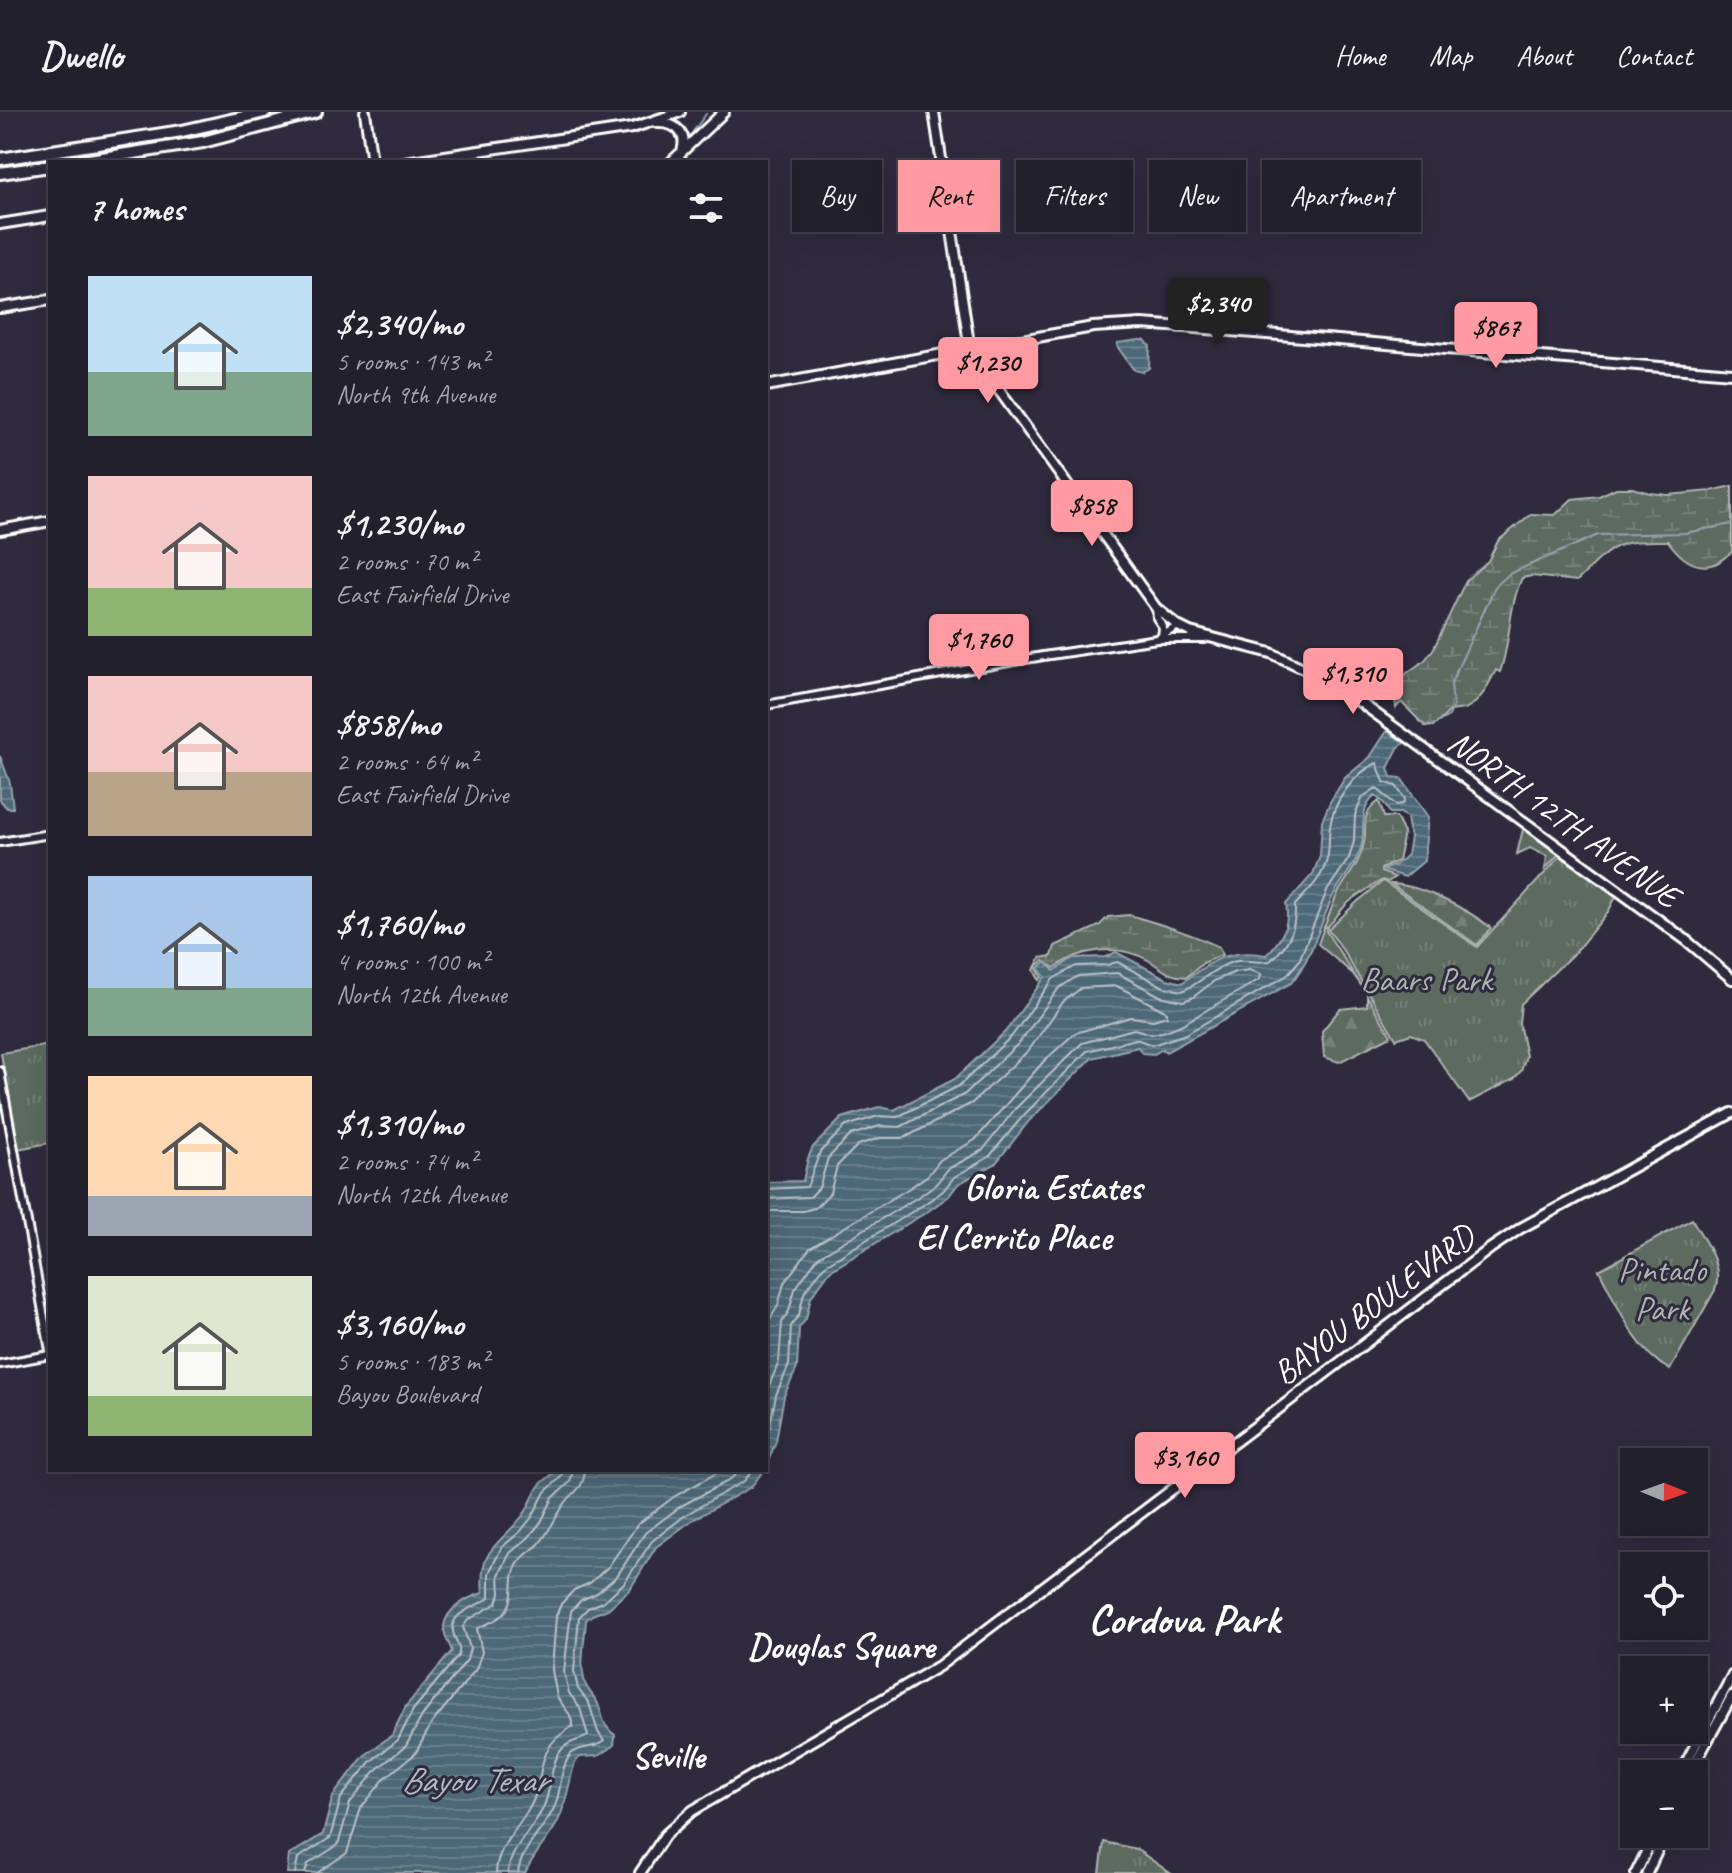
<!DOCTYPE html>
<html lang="en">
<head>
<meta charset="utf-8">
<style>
  :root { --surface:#23202e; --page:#2f2d3a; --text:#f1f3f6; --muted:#a3a3aa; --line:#403e4a; --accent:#ff9aa2 }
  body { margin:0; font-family:Caveat,sans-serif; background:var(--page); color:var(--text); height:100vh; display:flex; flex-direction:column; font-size:30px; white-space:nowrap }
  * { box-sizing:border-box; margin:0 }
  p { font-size:26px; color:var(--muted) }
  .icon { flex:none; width:44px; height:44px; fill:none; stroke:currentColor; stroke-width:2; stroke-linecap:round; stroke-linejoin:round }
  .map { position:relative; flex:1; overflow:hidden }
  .sheet { position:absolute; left:48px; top:48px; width:720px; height:1312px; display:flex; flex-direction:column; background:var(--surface); border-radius:0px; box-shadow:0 8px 32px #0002,0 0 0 2px var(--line) }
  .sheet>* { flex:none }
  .top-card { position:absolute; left:792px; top:48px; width:760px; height:72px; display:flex; gap:16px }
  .needle { width:52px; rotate:91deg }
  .tools { position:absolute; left:1620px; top:1336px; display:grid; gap:16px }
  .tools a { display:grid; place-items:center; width:88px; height:88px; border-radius:0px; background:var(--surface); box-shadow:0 8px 32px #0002,0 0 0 2px var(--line); font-size:40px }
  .price { position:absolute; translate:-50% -68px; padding:0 18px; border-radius:8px; background:var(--accent); color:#111; font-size:26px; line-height:52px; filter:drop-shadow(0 2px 4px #0008) }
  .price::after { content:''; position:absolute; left:50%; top:48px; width:24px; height:18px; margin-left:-12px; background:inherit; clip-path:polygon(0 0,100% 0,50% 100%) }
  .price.selected { background:#222; color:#fff }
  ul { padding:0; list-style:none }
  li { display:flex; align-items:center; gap:24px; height:200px; padding:0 40px }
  li span { display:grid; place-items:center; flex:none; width:224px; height:160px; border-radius:0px; color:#555 }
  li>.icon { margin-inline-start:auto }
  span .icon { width:96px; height:96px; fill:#fffc; stroke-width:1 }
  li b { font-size:34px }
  h2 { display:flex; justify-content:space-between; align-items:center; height:96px; padding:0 40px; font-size:34px }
  .tag { padding:0 28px; border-radius:0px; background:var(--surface); box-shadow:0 8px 32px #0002,0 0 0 2px var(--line); font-size:28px; line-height:72px }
  .tag.selected { background:var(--accent); color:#111 }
  header { display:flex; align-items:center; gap:48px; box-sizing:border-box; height:112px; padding:0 40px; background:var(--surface); border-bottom:2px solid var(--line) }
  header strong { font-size:38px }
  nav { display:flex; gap:44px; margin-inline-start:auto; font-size:28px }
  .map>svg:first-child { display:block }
  .forest { fill:url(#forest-firs); stroke:#adb4b0; stroke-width:2 }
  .wetland { fill:url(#wetland-marsh); stroke:#adb4b0; stroke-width:2 }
  .park { fill:url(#park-tufts); stroke:#adb4b0; stroke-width:2 }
  .water { fill:url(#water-rules); stroke:#95a4ad; stroke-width:2 }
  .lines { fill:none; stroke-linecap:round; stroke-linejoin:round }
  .shore { stroke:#b8c2c9; stroke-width:2 }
  .stream { stroke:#95a4ad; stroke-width:2 }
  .minor-casing { stroke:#fff; stroke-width:12 }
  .major-casing { stroke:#fff; stroke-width:14 }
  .highway-casing { stroke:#fff; stroke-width:16 }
  .minor { stroke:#2f2a3d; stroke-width:6 }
  .major { stroke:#2f2a3d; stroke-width:8 }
  .highway { stroke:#2f2a3d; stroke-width:10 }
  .labels { text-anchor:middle; stroke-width:6; stroke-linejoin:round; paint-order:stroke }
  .street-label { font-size:34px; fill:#fff; stroke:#2f2a3d }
  .park-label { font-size:34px; fill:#adb4b0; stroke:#2f2a3d }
  .neighbourhood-label { font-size:36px; font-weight:bold; fill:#fff; stroke:#2f2a3d }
  .water-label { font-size:36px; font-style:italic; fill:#afbbc2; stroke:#2f2a3d }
  .district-label { font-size:42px; font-weight:bold; fill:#fff; stroke:#2f2a3d }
</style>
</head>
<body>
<header>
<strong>Dwello</strong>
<nav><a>Home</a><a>Map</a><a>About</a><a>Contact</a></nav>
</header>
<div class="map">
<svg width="1732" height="1761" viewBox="0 0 1732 1761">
  <defs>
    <pattern id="forest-firs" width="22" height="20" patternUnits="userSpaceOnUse" patternTransform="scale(2)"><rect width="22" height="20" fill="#5b6a61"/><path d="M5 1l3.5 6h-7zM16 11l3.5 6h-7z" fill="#748079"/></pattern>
    <pattern id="wetland-marsh" width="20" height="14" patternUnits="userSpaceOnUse" patternTransform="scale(2)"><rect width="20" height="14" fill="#5b6a61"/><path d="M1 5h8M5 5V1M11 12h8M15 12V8" fill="none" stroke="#748079"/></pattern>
    <pattern id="park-tufts" width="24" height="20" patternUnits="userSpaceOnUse" patternTransform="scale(2)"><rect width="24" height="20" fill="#5b6a61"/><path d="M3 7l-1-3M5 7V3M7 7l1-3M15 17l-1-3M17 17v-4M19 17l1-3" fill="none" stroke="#748079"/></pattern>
    <pattern id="water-rules" width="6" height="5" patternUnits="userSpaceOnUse" patternTransform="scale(2)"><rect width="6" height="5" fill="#4e6777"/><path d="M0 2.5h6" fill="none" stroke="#697e8b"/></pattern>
  </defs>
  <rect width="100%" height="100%" fill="#2f2a3d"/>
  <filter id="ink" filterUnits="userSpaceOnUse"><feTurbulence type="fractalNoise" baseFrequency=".0125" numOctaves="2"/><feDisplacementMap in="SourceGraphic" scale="16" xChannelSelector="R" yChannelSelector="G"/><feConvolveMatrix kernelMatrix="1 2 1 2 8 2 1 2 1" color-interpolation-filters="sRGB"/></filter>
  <g filter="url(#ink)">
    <!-- forest -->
    <path class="forest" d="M 1524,713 L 1561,740 L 1545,757 L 1547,744 L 1530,736 L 1517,742 Z
      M 1391,772 C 1419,772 1469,798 1491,816 L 1477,833 Z
      M 1324,815 L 1327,815 L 1326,819 L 1363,876 L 1353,862 L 1318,832 Z
      M 1367,884 L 1391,924 L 1339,950 L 1324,945 L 1322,919 L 1340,897 L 1367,894 Z"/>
    <!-- wetland -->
    <path class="wetland" d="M 1732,374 L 1732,440 C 1727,443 1720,450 1715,452 C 1694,459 1679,444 1668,429 C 1614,428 1615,432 1577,469 L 1532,464 L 1522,466 C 1508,496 1511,529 1500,560 L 1496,558 L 1485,579 L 1476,590 L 1465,597 L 1450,599 L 1434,614 L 1425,614 L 1401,590 L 1396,596 L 1394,577 L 1407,561 L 1425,548 L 1434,536 L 1466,468 L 1488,449 L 1498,429 L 1531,402 L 1555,403 L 1572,387 L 1599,384 L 1616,376 L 1632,376 L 1650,381 L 1668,383 L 1711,379 Z
      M 1379,689 L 1384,705 L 1396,705 L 1404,721 L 1398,749 L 1381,757 L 1381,760 L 1395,765 L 1388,770 L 1382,768 C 1372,775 1350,787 1344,795 C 1338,802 1334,809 1327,815 L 1324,815 C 1329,804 1333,790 1339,779 C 1348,764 1359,752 1363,735 C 1369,713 1358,705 1379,689 Z
      M 1129,803 C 1160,812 1190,821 1219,835 L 1222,843 L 1203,851 L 1187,865 C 1166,864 1164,857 1148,848 C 1117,831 1081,837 1054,856 L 1044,849 L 1036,854 L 1042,865 L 1039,868 L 1034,858 L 1040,846 L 1052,844 L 1055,834 L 1099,814 L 1108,805 Z"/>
    <!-- park -->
    <path class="park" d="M 1565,739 L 1619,779 L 1608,800 L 1576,839 L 1521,892 L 1519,911 L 1526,944 L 1521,959 L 1514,967 L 1469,990 L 1424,927 L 1411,922 L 1396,927 L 1339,832 L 1328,818 L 1357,790 L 1383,769 L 1477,835 Z
      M 50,933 L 50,1031 L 17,1037 L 1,941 Z
      M 1692,1107 C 1704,1129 1724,1153 1715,1178 L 1670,1258 C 1634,1238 1618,1193 1599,1158 Z
      M 1104,1730 L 1136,1737 L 1170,1761 L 1100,1761 Z"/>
    <!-- water -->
    <path class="water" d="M 1139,228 L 1145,228 L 1150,234 L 1149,256 L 1142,260 L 1134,258 L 1117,234 L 1118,231 Z
      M 1387,619 L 1404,631 L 1398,636 L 1388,656 L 1391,665 L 1401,666 L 1428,705 L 1424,749 L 1405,765 L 1382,758 L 1396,753 L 1407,743 L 1410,725 L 1407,705 L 1400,701 L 1390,701 L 1383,690 L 1375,684 C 1359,697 1365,714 1362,731 C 1358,752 1341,767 1332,786 C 1319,816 1312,845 1291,871 L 1166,940 L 1163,937 L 1154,942 L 1142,941 L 1138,935 L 1092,946 L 1029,1009 L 995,1052 L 958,1072 L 949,1084 L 927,1100 L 830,1159 L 811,1185 L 806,1207 L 799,1216 L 797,1256 L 784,1284 L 776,1329 L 766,1355 L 766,1070 L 803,1069 L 808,1046 L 813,1035 L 842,1006 L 879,995 L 894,998 L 955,967 L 1006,919 L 1045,865 L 1038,856 L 1046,850 L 1054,859 L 1073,846 L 1106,845 L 1116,840 L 1167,867 L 1182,871 C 1210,849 1230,836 1266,843 C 1282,828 1290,813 1286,792 L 1313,762 L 1320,744 L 1322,709 L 1330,690 L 1345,666 L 1370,645 Z
      M 0,644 L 10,671 L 13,696 L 7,696 L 0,688 Z
      M 558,1358 L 764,1358 L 751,1375 L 691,1409 L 656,1435 L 630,1477 L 608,1497 L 592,1503 L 586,1508 C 585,1528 579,1552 585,1571 C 587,1579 595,1584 598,1592 C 603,1605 603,1615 615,1623 L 614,1633 L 598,1644 L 580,1645 L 575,1650 C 568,1673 566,1698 553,1718 C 543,1733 533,1744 525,1761 L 287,1761 L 289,1743 L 323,1722 L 333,1684 L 364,1644 L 392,1623 L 406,1594 L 452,1539 C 449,1531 443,1523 444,1514 C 446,1497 468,1485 483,1481 C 478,1435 500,1434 524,1402 C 530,1394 533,1382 539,1374 C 544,1368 552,1363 558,1358 Z"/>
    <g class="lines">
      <!-- shore -->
      <path class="shore" d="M 766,1077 L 807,1075 L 820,1040 L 846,1014 L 879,1004 L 897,1005 L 959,974 L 1012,924 L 1053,867 L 1076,854 L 1107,853 L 1117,850 L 1164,875 L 1182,879 C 1200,872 1211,857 1232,850 C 1246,846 1258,852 1270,849 C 1289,833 1296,817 1295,793 C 1308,779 1323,766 1327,747 C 1330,737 1328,725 1330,715 C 1333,690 1354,661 1377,651 L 1384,670 L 1396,674 L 1405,687 L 1403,692 L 1396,693 L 1376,676 L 1363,685 L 1355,703 L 1354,729 L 1349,746 L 1327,779 L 1299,849 L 1286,864 L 1186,922 L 1152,933 L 1136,927 L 1087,939 L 1023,1004 L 989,1045 L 954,1065 L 943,1079 L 923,1093 L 824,1154 L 804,1181 L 799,1203 L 791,1214 L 789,1253 L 776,1283 L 766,1333
        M 766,1087 L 810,1085 L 819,1076 L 828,1046 L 851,1023 L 880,1014 L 900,1015 L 965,982 L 1020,930 L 1059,876 L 1078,864 L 1117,861 L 1160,884 L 1183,889 L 1192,886 L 1214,869 L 1235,860 L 1249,858 L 1261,862 L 1260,867 L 1183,912 L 1166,919 L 1152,922 L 1134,917 L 1082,931 L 1015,997 L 983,1038 L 948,1057 L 936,1072 L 918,1085 L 818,1145 L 795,1177 L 789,1199 L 782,1210 L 779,1250 L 766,1281
        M 766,1099 L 803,1099 L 815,1096 L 830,1081 L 837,1054 L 858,1033 L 880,1026 L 904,1026 L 972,991 L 1029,938 L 1063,890 L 1081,876 L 1117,874 L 1167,900 L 1167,904 L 1153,908 L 1131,905 L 1075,921 L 1044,949 L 975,1028 L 940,1048 L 928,1063 L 911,1075 L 810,1136 L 784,1171 L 778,1194 L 770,1207 L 766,1250
        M 295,1761 L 298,1746 L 330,1726 L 341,1686 L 370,1650 L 398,1628 L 413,1598 L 458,1544 C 461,1536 458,1533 455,1526 C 444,1501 475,1496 489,1486 L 489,1461 L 502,1435 L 520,1420 L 532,1405 L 545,1380 L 561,1365 L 563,1358
        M 305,1761 L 308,1752 L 338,1733 L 350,1691 L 377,1657 L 406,1634 L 422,1604 L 467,1548 L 470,1536 L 463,1515 L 468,1508 L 497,1491 L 500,1482 L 499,1463 L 510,1441 L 528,1426 L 541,1410 L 553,1386 L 570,1370 L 573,1358
        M 317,1761 L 347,1741 L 361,1696 L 385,1666 L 415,1642 L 432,1611 L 476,1557 L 482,1540 L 477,1517 C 486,1511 497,1510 504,1501 C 519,1485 506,1466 520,1449 C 525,1442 533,1438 539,1432 C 549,1420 555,1407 563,1394 C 572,1380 584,1378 585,1358
        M 496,1761 C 497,1731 522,1714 533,1689 C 541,1671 539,1650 550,1634 C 556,1624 565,1620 573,1614 L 570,1603 L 557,1585 L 552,1558 L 556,1504 L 561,1492 L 574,1478 L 590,1471 L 608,1455 L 638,1412 L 675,1384 L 722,1358
        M 508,1761 C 510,1735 533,1718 543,1696 C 552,1678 549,1653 562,1637 C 570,1628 580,1629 588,1624 L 580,1596 L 569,1581 L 564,1560 L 571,1499 L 581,1488 L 597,1481 L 617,1464 L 645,1421 L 681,1394 L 728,1369 L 741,1358
        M 518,1761 C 521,1736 544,1718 554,1696 C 562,1680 559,1656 571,1642 C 580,1633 594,1638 604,1629 L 598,1620 L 589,1591 L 578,1577 L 574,1559 L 579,1505 L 588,1496 L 603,1490 L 624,1471 L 652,1429 L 687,1402 L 744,1369 L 753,1358"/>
      <!-- stream -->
      <path class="stream" d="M 689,25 L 706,2
        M 1430,615 L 1449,604 L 1453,595 L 1451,571 L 1495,475 L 1509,462 L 1598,423 L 1685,421 L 1732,412"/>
      <!-- minor casing -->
      <g class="minor-casing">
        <path id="minor" d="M 1156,496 L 1157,506 L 1163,515 L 1162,525
          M 1157,527 L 1205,527
          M 766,593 L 1043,544 L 1157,527 L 1178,514
          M 0,730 L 50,722
          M 0,959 L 50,1239
          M 0,1252 L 50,1243"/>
      </g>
      <!-- major casing -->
      <g class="major-casing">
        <path id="major" d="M 365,0 L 372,50
          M 934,0 L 970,238 L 1156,496 L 1178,514 L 1190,520 L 1271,541 L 1331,569 L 1686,828 L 1732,867
          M 657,11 C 677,10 689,23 681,42
          M 405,50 L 632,16 L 680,0
          M 671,50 L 724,0
          M 0,112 L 50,104
          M 0,196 L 50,188
          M 988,260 L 987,247 L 994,233
          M 766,274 L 1093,215 L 1142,212 L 1183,215 L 1732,261
          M 0,418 L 50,409
          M 1680,1662 L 1732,1564
          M 1689,1662 L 1732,1584
          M 640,1761 L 665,1723 L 692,1699 L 939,1554 L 1491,1136 L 1521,1116 L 1732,1001
          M 1636,1761 L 1655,1722
          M 1647,1761 L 1665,1722"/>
      </g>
      <!-- highway casing -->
      <g class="highway-casing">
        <path id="highway" d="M 0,47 L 182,19 L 265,0
          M 77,50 L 203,30 L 316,0
          M 0,61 L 50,54"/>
      </g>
      <!-- minor -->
      <use href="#minor" class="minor"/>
      <!-- major -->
      <use href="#major" class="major"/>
      <!-- highway -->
      <use href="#highway" class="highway"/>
    </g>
  </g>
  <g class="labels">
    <!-- street labels -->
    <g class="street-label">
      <text transform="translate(1564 706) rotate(36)" y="12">NORTH 12TH AVENUE</text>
      <text transform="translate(1373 1192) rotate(-37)" y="12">BAYOU BOULEVARD</text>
    </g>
    <!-- park labels -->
    <g class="park-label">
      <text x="1426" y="879">Baars Park</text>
      <text x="1662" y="1169">Pintado<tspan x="1662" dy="39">Park</tspan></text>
    </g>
    <!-- neighbourhood labels -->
    <g class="neighbourhood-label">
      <text x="1053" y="1087">Gloria Estates</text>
      <text x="1014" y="1137">El Cerrito Place</text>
      <text x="841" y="1546">Douglas Square</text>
      <text x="668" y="1656">Seville</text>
    </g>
    <!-- water labels -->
    <g class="water-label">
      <text x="474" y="1680">Bayou Texar</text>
    </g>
    <!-- district labels -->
    <g class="district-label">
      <text x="1184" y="1521">Cordova Park</text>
    </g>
  </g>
</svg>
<div class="tools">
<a><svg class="needle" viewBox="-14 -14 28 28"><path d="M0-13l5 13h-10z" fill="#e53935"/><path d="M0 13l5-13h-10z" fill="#a3a3aa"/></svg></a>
<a><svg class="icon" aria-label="locate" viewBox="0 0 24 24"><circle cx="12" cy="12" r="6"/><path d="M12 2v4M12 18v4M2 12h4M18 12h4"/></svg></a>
<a>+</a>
<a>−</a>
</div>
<b class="price selected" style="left:1218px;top:234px">$2,340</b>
<b class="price" style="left:1496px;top:258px">$867</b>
<b class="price" style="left:988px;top:293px">$1,230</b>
<b class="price" style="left:1092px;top:436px">$858</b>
<b class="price" style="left:979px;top:570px">$1,760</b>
<b class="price" style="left:1353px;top:604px">$1,310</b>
<b class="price" style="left:1185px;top:1388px">$3,160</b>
<div class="top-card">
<a class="tag">Buy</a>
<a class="tag selected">Rent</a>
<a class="tag">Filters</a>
<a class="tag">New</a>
<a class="tag">Apartment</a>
</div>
<section class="sheet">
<h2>7 homes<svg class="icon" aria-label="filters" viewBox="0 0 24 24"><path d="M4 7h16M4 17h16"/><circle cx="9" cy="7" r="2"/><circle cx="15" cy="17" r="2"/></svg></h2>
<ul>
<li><span style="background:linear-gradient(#bfe0f5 60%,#7fa58c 0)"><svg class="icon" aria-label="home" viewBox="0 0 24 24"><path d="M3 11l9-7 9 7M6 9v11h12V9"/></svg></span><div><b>$2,340/mo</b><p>5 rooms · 143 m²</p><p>North 9th Avenue</p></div></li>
<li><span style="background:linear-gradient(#f6c9c9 70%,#8fb573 0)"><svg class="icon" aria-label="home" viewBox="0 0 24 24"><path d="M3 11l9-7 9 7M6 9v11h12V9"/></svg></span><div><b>$1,230/mo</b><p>2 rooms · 70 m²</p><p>East Fairfield Drive</p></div></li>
<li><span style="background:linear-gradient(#f6c9c9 60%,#b9a48a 0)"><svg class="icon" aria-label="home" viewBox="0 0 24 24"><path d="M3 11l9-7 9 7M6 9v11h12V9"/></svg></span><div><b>$858/mo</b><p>2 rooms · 64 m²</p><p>East Fairfield Drive</p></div></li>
<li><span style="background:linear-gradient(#a9c7e8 70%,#7fa58c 0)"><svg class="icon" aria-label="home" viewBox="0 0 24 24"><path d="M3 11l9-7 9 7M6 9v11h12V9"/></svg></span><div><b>$1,760/mo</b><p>4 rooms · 100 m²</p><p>North 12th Avenue</p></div></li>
<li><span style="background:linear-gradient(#ffd9b3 75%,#9aa5b1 0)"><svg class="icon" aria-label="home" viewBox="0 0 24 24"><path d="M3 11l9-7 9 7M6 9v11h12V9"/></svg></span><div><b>$1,310/mo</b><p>2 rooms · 74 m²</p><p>North 12th Avenue</p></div></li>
<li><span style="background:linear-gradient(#dfe7d0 75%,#8fb573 0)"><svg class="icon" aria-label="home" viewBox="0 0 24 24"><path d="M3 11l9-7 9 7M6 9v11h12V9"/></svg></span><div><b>$3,160/mo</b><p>5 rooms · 183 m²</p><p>Bayou Boulevard</p></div></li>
</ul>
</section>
</div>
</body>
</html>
